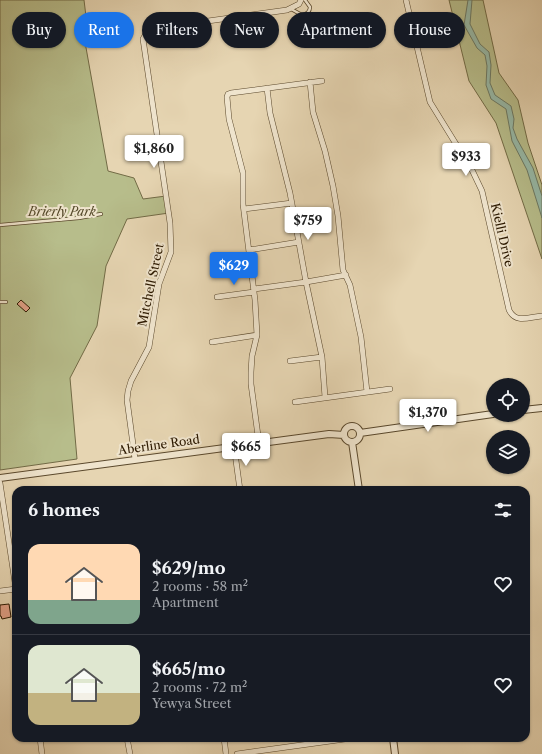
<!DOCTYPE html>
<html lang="en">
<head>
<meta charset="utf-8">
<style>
  :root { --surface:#171b24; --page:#20242c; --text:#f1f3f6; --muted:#9ea1a6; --line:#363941; --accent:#1a73e8 }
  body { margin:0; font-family:"Libre Caslon Text",serif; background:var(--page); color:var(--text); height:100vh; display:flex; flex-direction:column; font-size:15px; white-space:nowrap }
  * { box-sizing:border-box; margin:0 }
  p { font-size:13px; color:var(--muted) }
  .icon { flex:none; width:22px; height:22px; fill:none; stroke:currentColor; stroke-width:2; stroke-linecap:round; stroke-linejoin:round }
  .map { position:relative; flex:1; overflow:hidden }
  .drawer { position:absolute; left:12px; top:486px; width:518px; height:256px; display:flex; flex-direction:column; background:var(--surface); border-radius:12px; box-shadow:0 1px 3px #0004 }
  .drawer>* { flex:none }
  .top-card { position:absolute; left:12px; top:12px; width:518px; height:36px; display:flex; gap:8px }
  .fabs { position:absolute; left:486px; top:378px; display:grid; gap:8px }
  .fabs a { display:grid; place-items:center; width:44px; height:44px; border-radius:50%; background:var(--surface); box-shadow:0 1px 3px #0004; font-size:20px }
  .price { position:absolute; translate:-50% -34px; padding:0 9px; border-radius:4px; background:#fff; color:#222; font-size:13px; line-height:26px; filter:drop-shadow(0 1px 2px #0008) }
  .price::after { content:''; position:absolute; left:50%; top:24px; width:12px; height:9px; margin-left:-6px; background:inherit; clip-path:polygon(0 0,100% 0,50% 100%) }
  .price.current { background:var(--accent); color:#fff }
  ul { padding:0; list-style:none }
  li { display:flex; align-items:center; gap:12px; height:100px; padding:0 16px }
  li+li { border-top:1px solid var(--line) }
  li span { display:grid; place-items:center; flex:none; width:112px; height:80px; border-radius:12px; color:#555 }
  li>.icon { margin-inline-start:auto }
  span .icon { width:48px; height:48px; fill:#fffc; stroke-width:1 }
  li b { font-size:17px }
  h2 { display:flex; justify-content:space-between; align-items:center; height:48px; padding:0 16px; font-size:17px }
  .tag { padding:0 14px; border-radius:18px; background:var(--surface); box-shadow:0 1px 3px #0004; font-size:14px; line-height:36px }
  .tag.current { background:var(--accent); color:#fff }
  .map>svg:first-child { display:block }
  .green { fill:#b7bd8b; stroke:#726b46 }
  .water { fill:#97b9a7; stroke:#6c7964 }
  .building { fill:#e3a288; stroke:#2c1900 }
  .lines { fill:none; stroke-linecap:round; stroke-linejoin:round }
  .service-casing { stroke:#5a482c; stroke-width:4 }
  .minor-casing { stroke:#5a482c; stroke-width:6 }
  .tertiary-casing { stroke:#5a482c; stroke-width:8 }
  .service { stroke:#efe4cd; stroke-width:2.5 }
  .minor { stroke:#efe4cd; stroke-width:5 }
  .tertiary { stroke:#efe4cd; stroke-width:6 }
  .labels { text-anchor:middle; stroke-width:4; stroke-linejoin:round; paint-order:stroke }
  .park-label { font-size:12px; font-style:italic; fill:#564a2a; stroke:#efe4cd }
  .street-label { font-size:12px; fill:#2c1900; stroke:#efe4cd }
</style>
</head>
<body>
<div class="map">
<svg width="542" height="754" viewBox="0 0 542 754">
  <rect width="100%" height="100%" fill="#e6d5b2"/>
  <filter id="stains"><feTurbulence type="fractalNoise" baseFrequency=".005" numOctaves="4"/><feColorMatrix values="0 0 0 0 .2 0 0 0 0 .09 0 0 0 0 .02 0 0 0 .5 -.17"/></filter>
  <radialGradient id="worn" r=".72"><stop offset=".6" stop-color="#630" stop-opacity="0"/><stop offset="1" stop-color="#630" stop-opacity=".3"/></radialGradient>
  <!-- green -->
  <path class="green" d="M 0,0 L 84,0 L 89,41 L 85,42 L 108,171 L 134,178 L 143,199 L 166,196 L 169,213 L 127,219 L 106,266 L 97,326 L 70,378 L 77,459 L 0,470 Z
    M 449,0 L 483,0 L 499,73 L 518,100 L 528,143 L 542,185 L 542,259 L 496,123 L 469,81 Z"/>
  <!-- water -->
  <path class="water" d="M 468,0 L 472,0 L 470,24 L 480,44 L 489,52 L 491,65 L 490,83 L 495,95 L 511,106 L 514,119 L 513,128 L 517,139 L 533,168 L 542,196 L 542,218 L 527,170 L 512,141 L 506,109 L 491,99 L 486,85 L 487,66 L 485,55 L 477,48 L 464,25 Z"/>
  <!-- building -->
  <path class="building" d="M 21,300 L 30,308 L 26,312 L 17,304 Z
    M 9,604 L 11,617 L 2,619 L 1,616 L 0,616 L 0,605 Z"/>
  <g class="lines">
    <!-- service casing -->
    <g class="service-casing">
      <path id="service" d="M 291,9 L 302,15 C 307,14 310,12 310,7 L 305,0
        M 0,225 L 79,218 L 101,214
        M 0,302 L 6,302"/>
    </g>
    <!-- minor casing -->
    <g class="minor-casing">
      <path id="minor" d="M 406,0 L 430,102 L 472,170 L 482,191 L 509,310 C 516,324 529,317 542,316
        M 310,82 L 313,112 L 325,151 L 333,186 L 338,216 L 343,270 L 350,285 L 361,337 L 367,392
        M 267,88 L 270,113 L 290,193 L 306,282 L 322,357 L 325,397
        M 244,209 L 292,203
        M 249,250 L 299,242
        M 254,289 L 306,282 L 346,275
        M 217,297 L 254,292
        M 212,342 L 257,335
        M 290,361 L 322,357
        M 295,402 L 390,389
        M 259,443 L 251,384 L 251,372 L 252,356 L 257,335 L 255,300 L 243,204 L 243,173 L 229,119 L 227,97 L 228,94 L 231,93 L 322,81
        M 234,446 L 240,490
        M 135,459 L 127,400 L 128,391 L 131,381 L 149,347 L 159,284 L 171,252 L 170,223 L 143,39 L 147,32 L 151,29 L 287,10 L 299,4 L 301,0
        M 0,483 L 16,589
        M 0,591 L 16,589
        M 40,738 L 42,754
        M 127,738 L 130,754
        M 224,738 L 226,754
        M 237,754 L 352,738"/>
    </g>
    <!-- tertiary casing -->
    <g class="tertiary-casing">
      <path id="tertiary" d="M 523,410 L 542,408
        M344 434a8 8 0 1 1 16 0a8 8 0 1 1-16 0Z
        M 360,433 L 493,414
        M 352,442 L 359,490
        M 0,478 L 329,434 L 344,435
        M 393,738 L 395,754"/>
    </g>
    <!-- service -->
    <use href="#service" class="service"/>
    <!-- minor -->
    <use href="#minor" class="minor"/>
    <!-- tertiary -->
    <use href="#tertiary" class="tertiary"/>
  </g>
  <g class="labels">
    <!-- park labels -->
    <g class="park-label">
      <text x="62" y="216">Brierly Park</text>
    </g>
    <!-- street labels -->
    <g class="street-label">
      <text transform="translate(502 235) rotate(77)" y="4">Kielli Drive</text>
      <text transform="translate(151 285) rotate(-78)" y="4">Mitchell Street</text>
      <text transform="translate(159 445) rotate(-8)" y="4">Aberline Road</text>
    </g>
  </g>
  <rect width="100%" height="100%" filter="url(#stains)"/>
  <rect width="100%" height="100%" fill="url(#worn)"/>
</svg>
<div class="fabs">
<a><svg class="icon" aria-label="locate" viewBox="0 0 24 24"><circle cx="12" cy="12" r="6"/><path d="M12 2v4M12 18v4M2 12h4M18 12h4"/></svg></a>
<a><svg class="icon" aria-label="layers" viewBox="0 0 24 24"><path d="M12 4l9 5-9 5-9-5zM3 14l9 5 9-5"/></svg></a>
</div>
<b class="price" style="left:154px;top:169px">$1,860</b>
<b class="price" style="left:466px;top:177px">$933</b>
<b class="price" style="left:308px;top:241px">$759</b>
<b class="price current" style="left:234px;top:286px">$629</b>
<b class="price" style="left:428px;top:433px">$1,370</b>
<b class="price" style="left:246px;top:467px">$665</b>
<div class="top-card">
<a class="tag">Buy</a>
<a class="tag current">Rent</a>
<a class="tag">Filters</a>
<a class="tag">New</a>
<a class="tag">Apartment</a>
<a class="tag">House</a>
</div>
<section class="drawer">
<h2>6 homes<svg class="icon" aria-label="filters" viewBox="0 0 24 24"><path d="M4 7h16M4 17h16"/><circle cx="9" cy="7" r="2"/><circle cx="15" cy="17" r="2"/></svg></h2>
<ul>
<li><span style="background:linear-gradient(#ffd9b3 70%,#7fa58c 0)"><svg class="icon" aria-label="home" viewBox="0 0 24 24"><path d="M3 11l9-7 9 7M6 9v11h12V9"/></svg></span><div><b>$629/mo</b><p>2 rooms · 58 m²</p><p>Apartment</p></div><svg class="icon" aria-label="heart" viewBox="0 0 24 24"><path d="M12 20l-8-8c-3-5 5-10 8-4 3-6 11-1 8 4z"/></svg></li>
<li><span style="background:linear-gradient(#dfe7d0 60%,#c2b280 0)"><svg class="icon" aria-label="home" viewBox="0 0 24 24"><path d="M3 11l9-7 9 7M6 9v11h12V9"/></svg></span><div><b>$665/mo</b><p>2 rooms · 72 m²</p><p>Yewya Street</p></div><svg class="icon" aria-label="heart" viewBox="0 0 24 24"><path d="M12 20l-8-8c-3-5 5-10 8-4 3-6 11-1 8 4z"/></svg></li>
</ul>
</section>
</div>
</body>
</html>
